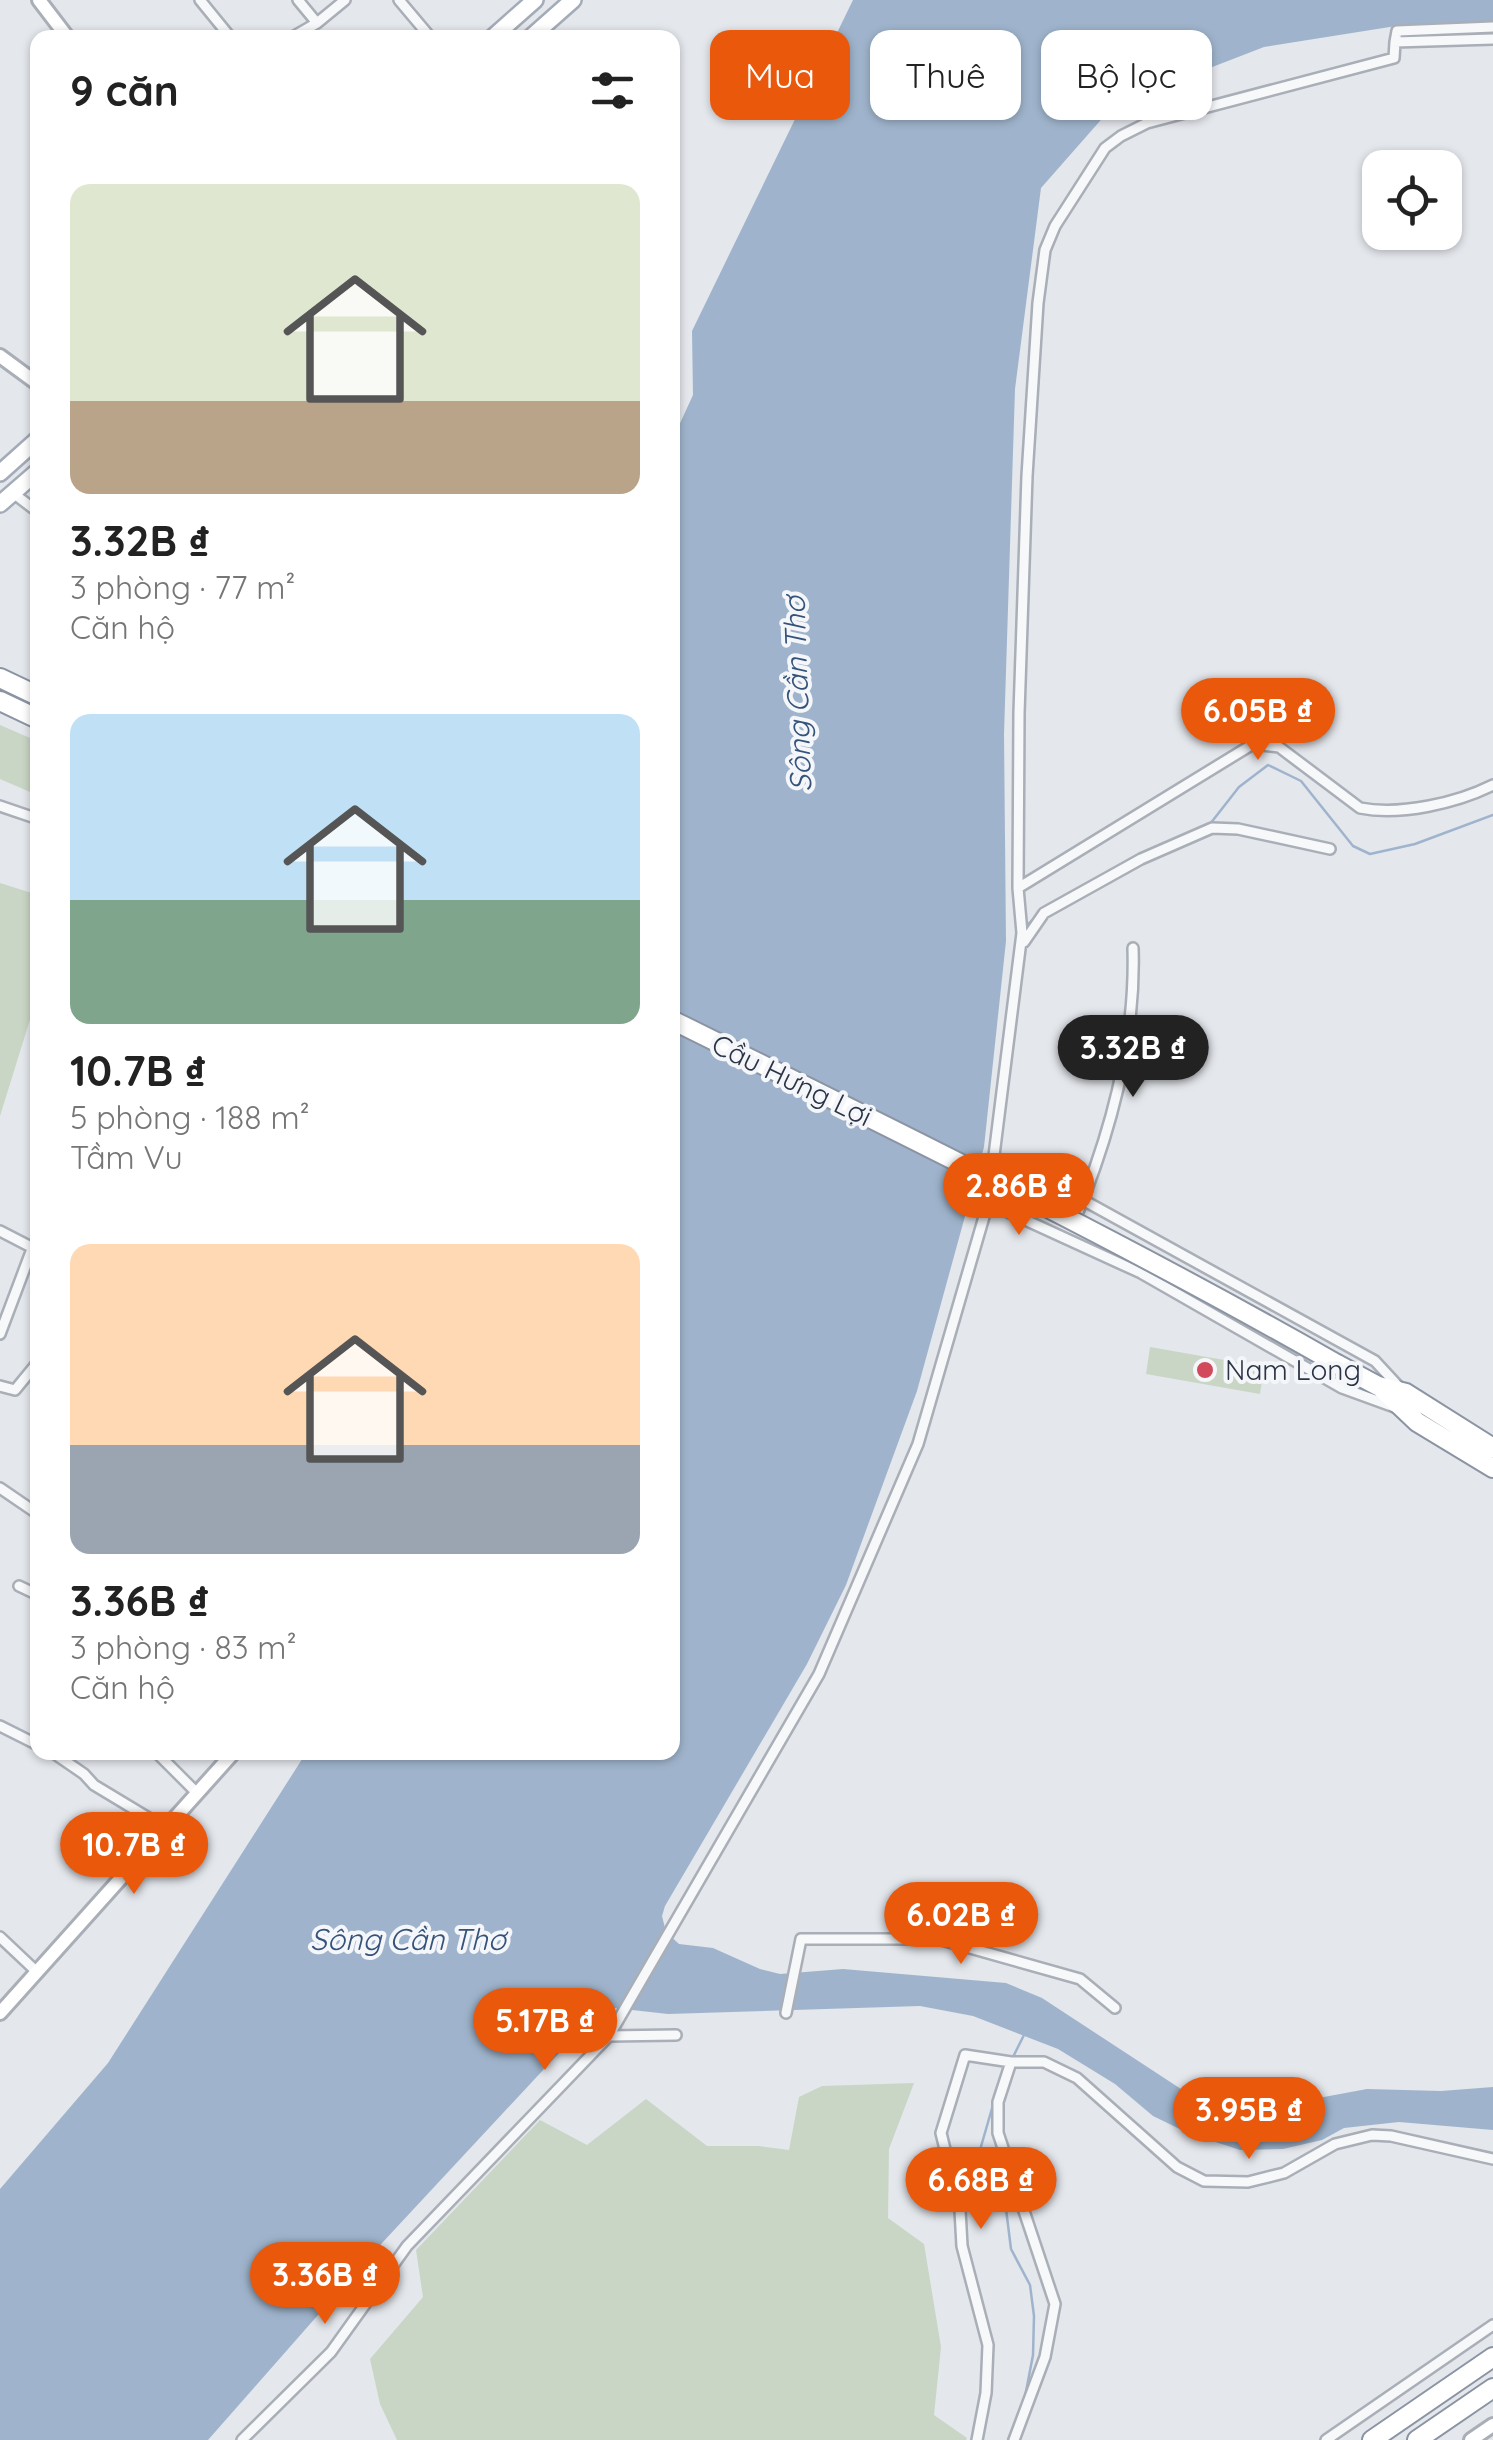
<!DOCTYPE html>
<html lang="vi">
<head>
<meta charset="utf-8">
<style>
  :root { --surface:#fff; --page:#f6f6f6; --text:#222; --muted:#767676; --accent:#ea580c }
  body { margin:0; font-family:Quicksand,sans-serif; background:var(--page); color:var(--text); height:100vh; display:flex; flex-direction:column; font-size:38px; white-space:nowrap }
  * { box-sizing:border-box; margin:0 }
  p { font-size:32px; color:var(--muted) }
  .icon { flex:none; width:55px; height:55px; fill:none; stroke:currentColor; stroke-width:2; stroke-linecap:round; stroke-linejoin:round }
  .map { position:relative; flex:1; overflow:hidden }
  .drawer { position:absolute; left:30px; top:30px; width:650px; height:1730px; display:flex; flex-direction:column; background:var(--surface); border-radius:20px; box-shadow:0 2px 8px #0004 }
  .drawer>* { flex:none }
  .top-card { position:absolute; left:710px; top:30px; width:632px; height:90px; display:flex; gap:20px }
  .controls { position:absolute; left:1362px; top:150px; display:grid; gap:20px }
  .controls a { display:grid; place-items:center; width:100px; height:100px; border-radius:20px; background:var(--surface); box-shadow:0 2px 8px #0004; font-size:50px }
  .price { position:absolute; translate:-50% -85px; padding:0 22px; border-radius:35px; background:var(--accent); color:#fff; font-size:32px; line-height:65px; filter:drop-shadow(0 2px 5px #0008) }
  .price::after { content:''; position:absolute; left:50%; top:60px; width:30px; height:22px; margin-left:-15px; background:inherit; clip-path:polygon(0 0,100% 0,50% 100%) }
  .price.on { background:#222; color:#fff }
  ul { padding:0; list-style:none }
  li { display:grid; align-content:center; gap:20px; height:530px; padding:0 40px }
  li span { display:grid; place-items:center; height:310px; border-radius:20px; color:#555 }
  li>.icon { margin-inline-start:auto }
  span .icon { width:180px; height:180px; fill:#fffc; stroke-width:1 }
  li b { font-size:42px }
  h2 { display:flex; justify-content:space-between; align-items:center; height:120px; padding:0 40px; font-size:42px }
  .pill { padding:0 35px; border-radius:20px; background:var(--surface); box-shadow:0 2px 8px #0004; font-size:35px; line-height:90px }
  .pill.on { background:var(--accent); color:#fff }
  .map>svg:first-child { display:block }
  .green { fill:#c9d6c5 }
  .water { fill:#9fb4cc }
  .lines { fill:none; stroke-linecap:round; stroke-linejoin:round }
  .stream { stroke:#9fb4cc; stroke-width:2.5 }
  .street-casing { stroke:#a9aeb7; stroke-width:14 }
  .secondary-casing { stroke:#a9aeb7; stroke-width:18 }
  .primary-casing { stroke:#a3abb8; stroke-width:20 }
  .highway-casing { stroke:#8b94a3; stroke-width:22 }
  .street { stroke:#f7f8fa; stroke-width:9 }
  .secondary { stroke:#fff; stroke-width:12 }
  .primary { stroke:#fff; stroke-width:15 }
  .highway { stroke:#fff; stroke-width:18 }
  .highway-bridge-casing { stroke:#8b94a3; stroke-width:22; stroke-linecap:butt }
  .highway-bridge { stroke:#fff; stroke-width:18 }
  .poi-dot { fill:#d1495b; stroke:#f4f6f9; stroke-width:4 }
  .labels { text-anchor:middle; stroke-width:8; stroke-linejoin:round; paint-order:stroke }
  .street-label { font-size:28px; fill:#2b3445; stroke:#f4f6f9 }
  .poi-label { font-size:28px; fill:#2b3445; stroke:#f4f6f9; text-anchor:start }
  .water-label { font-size:30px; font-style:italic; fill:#34527a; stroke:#f4f6f9 }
</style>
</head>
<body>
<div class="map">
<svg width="1493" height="2440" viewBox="0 0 1493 2440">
  <rect width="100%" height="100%" fill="#e4e7ec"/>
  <!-- green -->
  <path class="green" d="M 0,725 L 37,741 L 37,795 L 0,779 Z
    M 0,883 L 38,895 L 37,997 L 0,1116 Z
    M 1150,1347 L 1264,1367 L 1260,1394 L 1146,1374 Z
    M 914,2083 L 889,2149 L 888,2218 L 924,2244 L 941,2347 L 934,2415 L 967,2438 L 966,2440 L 397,2440 L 380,2404 L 370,2359 L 423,2297 L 416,2250 L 540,2120 L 587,2145 L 646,2099 L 707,2146 L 759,2146 L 789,2150 L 799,2097 L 822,2086 Z"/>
  <!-- water -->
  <path class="water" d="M 853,0 L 1493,0 L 1493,23 L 1396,26 L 1264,47 L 1114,105 L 1041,188 L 1015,389 L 1004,734 L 1006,941 L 984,1147 L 917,1391 L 846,1585 L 807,1664 L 665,1906 L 662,1916 L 666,1932 L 679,1944 L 713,1948 L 760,1969 L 780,1974 L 843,1969 L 1006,1983 L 1042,1998 L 1181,2089 L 1213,2104 L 1248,2111 L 1367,2089 L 1441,2091 L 1493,2087 L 1493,2130 L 1399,2122 L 1344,2128 L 1322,2140 L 1283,2149 L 1240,2150 L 1188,2133 L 1153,2116 L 1115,2084 L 1058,2049 L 973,2016 L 920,2006 L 668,2014 L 614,2008 L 599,2010 L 369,2257 L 208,2440 L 0,2440 L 0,2189 L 108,2063 L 306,1753 L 672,1752 L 673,432 L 676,432 L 693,395 L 692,331 Z"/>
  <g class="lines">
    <!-- stream -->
    <path class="stream" d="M 1210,824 L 1239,787 L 1268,765 L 1301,781 L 1353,846 L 1370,854 L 1415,844 L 1493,815
      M 1161,846 L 1194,831
      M 1024,927 L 1037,917
      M 1012,2059 L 1024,2035
      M 995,2098 L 980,2150 L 1005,2201 L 1011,2249 L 1030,2285 L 1034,2316 L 1033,2355 L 1024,2402
      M 1008,2440 L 1019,2414"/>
    <!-- street casing -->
    <g class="street-casing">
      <path id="street" d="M 200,0 L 231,38
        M 298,0 L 317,23 L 345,0
        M 399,0 L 431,38
        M 291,38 L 317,23
        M 1395,42 L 1397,31 L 1493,27
        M 13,493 L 38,512
        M 0,806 L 38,819
        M 1018,888 L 1253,744 L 1279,747 L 1360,808 C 1400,816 1457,803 1493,785
        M 1024,942 L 1044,913 L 1141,859 L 1212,828 L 1238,829 L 1330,849
        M 1083,1200 L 1375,1361 L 1400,1388
        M 988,1203 L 1141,1273 L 1342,1388 L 1397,1408
        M 1074,1222 C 1110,1136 1136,1042 1133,948
        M 0,1231 L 35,1249
        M 0,1334 L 32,1249
        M 0,1386 L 15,1390 L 38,1362
        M 0,1488 L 38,1514
        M 19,1586 L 38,1595
        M 0,1726 L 38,1745
        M 52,1752 L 84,1774 L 94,1785 L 167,1829
        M 156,1752 L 198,1794
        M 0,1937 L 37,1972
        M 786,2013 L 801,1939 L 938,1939 L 1080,1979 L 1115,2008
        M 609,2036 L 819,1674 L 918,1444 L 988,1203 L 1022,933 L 1018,888 L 1019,713 L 1027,476 L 1038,303 L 1045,250 L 1055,226 L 1105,148 L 1121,136 L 1147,123 L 1394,58 L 1395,42 L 1493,39
        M 1011,2062 L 998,2102 L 998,2133 L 1055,2304 L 1045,2357 L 1014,2440
        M 242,2440 L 331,2352 L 407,2246 L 609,2036 L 676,2035
        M 977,2440 L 986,2393 L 988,2345 L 962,2246 L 960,2210 L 941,2133 L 965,2055 L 1011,2062 L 1044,2062 L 1077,2078 L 1177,2167 L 1204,2181 L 1248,2182 L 1284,2173 L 1335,2144 L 1372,2135 L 1391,2136 L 1493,2159
        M 1326,2440 L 1493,2325"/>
    </g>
    <!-- secondary casing -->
    <g class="secondary-casing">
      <path id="secondary" d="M 39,0 L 68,38
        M 0,356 L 38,384
        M 0,2013 L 234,1752
        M 1471,2440 L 1493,2425"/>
    </g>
    <!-- primary casing -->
    <g class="primary-casing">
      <path id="primary" d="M 492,38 L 535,0
        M 530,38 L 573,0
        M 0,473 L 38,439
        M 0,504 L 38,471"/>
    </g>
    <!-- highway casing -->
    <g class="highway-casing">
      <path id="highway" d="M 0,678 L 38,696
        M 0,701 L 38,719
        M 1337,1364 L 1378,1386 L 1406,1393 L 1493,1448
        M 1379,1386 L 1417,1422 L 1493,1468
        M 1372,2440 L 1493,2357
        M 1417,2440 L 1493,2388"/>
    </g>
    <!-- street -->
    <use href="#street" class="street"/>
    <!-- secondary -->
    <use href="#secondary" class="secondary"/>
    <!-- primary -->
    <use href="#primary" class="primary"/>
    <!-- highway -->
    <use href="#highway" class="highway"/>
    <!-- highway-bridge casing -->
    <g class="highway-bridge-casing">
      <path id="highway-bridge" d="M 672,1020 C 896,1131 1120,1240 1337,1364"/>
    </g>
    <!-- highway-bridge -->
    <use href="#highway-bridge" class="highway-bridge"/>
  </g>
  <!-- markers -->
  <circle class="poi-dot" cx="1205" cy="1370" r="10"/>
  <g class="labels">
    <!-- street labels -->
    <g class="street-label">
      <text transform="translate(792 1080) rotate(26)" y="10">Cầu Hưng Lợi</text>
    </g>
    <!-- poi labels -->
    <g class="poi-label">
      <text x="1225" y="1380">Nam Long</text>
    </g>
    <!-- water labels -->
    <g class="water-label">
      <text transform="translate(798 694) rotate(-92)" y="10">Sông Cần Thơ</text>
      <text x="408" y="1950">Sông Cần Thơ</text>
    </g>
  </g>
</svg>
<div class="controls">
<a><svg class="icon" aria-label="locate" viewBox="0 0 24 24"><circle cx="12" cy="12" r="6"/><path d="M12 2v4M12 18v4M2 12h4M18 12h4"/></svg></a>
</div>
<b class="price" style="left:1258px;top:763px">6.05B ₫</b>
<b class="price on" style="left:1133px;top:1100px">3.32B ₫</b>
<b class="price" style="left:1019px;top:1238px">2.86B ₫</b>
<b class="price" style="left:134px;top:1897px">10.7B ₫</b>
<b class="price" style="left:961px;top:1967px">6.02B ₫</b>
<b class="price" style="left:545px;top:2073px">5.17B ₫</b>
<b class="price" style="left:1249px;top:2162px">3.95B ₫</b>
<b class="price" style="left:981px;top:2232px">6.68B ₫</b>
<b class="price" style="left:325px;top:2327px">3.36B ₫</b>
<div class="top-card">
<a class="pill on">Mua</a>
<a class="pill">Thuê</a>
<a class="pill">Bộ lọc</a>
</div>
<section class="drawer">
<h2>9 căn<svg class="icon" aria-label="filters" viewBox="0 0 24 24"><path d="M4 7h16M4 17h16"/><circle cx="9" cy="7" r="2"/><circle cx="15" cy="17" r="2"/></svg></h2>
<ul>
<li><span style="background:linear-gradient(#dfe7d0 70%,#b9a48a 0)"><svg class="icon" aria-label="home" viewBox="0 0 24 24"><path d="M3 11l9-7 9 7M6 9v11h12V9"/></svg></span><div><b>3.32B ₫</b><p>3 phòng · 77 m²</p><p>Căn hộ</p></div></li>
<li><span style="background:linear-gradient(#bfe0f5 60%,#7fa58c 0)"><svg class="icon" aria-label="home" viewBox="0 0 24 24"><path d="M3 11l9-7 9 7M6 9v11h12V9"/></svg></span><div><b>10.7B ₫</b><p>5 phòng · 188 m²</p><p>Tầm Vu</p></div></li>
<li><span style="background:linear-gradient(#ffd9b3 65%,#9aa5b1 0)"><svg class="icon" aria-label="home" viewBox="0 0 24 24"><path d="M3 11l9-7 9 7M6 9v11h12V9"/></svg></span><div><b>3.36B ₫</b><p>3 phòng · 83 m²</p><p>Căn hộ</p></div></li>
</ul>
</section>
</div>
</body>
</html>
